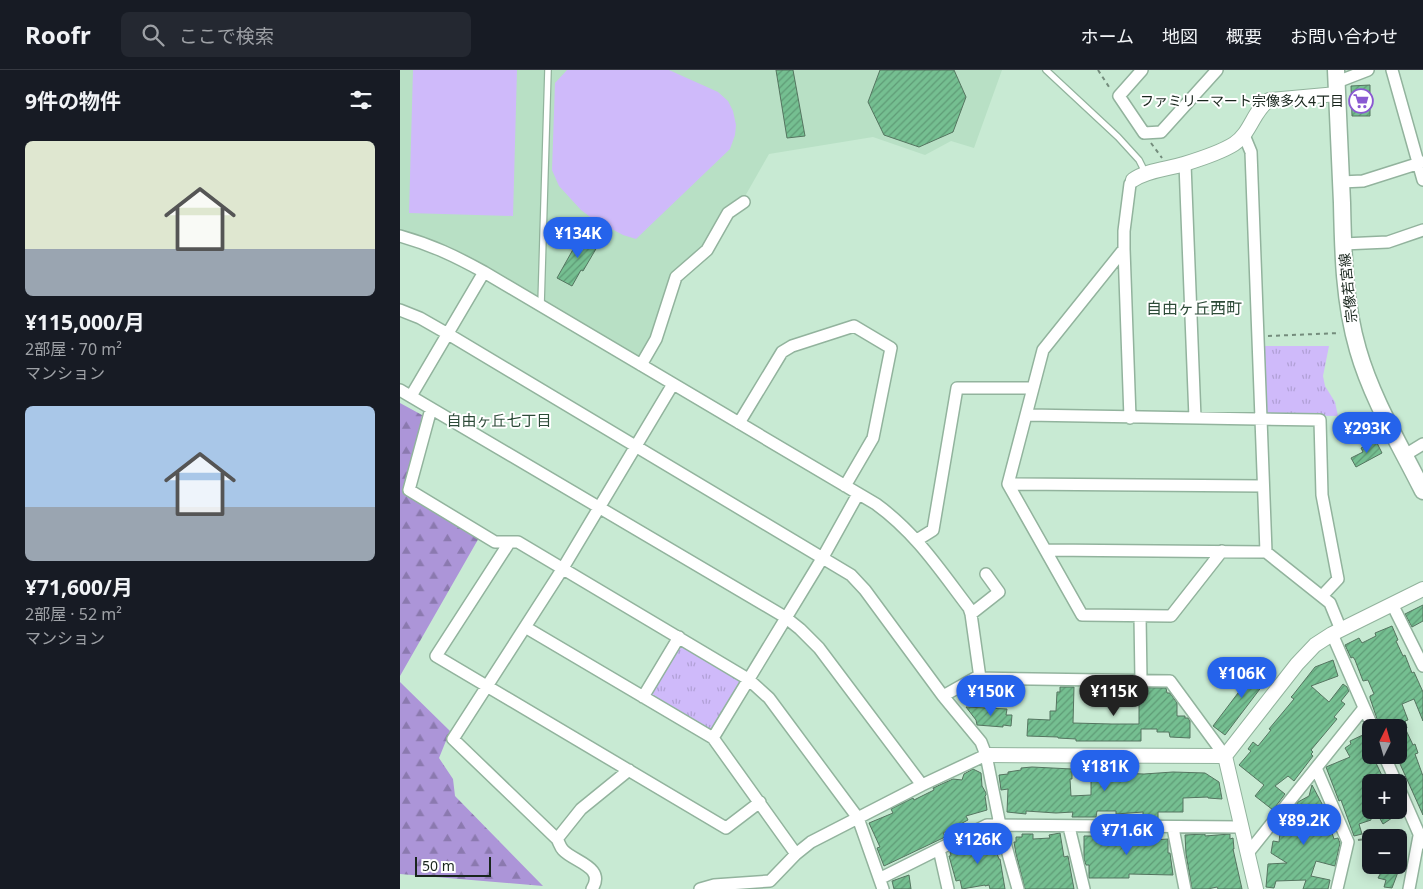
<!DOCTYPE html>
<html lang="ja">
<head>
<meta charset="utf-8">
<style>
  :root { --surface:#171b24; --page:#242831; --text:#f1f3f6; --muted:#9ea1a6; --line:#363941; --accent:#2563eb }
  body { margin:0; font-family:"Noto Sans","Noto Sans JP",sans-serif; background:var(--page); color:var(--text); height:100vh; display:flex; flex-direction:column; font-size:19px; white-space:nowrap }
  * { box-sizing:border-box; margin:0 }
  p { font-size:16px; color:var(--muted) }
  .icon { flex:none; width:28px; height:28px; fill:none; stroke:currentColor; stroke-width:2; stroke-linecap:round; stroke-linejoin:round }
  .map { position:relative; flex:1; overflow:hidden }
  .panel { display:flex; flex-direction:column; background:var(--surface); width:400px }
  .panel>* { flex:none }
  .needle { width:32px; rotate:5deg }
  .tools { position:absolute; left:962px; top:649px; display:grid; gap:10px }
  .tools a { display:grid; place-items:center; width:45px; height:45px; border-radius:8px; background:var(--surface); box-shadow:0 2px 12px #0003; font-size:25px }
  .scale { position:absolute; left:15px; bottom:12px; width:76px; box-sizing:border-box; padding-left:5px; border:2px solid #19261d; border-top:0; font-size:14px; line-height:18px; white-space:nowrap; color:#19261d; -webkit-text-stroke:4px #fff; paint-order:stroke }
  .price { position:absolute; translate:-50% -42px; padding:0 11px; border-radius:18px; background:var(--accent); color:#fff; font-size:16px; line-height:32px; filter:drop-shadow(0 1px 2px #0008) }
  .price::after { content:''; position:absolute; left:50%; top:30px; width:15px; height:11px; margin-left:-8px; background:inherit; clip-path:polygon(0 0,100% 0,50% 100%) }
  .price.active { background:#222; color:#fff }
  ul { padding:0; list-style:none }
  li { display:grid; align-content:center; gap:10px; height:265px; padding:0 25px }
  li span { display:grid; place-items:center; height:155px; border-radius:8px; color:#555 }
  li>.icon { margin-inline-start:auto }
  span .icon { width:90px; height:90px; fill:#fffc; stroke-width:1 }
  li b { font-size:21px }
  h2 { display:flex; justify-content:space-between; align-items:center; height:60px; padding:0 25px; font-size:21px }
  header { display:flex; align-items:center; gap:30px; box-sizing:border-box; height:70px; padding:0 25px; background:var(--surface); border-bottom:1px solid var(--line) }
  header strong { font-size:24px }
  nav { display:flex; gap:28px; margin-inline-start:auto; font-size:18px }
  .search { width:350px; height:45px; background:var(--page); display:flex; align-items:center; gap:12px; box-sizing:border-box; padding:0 18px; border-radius:8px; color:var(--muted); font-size:19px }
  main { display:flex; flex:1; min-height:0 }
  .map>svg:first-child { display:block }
  .built { fill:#b8e0c5 }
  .green { fill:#cfbafa }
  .forest { fill:url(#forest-firs) }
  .park { fill:url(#park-tufts) }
  .building { fill:url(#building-hatch); stroke:#557560 }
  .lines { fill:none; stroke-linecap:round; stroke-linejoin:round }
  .service-casing { stroke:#92b39d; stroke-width:8 }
  .minor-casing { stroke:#92b39d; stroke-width:14 }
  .tertiary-casing { stroke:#92b39d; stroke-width:16 }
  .secondary-casing { stroke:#92b39d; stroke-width:19 }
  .path { stroke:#748c7c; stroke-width:2; stroke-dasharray:4 4; stroke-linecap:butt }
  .service { stroke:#fff; stroke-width:5.5 }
  .minor { stroke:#fff; stroke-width:11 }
  .tertiary { stroke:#fff; stroke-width:14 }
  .secondary { stroke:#fff; stroke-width:16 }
  .labels { text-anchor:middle; stroke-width:4; stroke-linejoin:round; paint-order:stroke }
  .poi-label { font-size:14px; fill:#19261d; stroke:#fff; text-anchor:end }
  .street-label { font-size:14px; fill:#19261d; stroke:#fff }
  .neighbourhood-label { font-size:15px; fill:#2d4b38; stroke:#fff }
  .quarter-label { font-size:16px; fill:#2d4b38; stroke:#fff }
</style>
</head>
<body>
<header>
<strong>Roofr</strong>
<div class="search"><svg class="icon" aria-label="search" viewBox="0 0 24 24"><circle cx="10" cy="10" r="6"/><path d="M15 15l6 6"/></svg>ここで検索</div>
<nav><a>ホーム</a><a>地図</a><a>概要</a><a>お問い合わせ</a></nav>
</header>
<main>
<section class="panel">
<h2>9件の物件<svg class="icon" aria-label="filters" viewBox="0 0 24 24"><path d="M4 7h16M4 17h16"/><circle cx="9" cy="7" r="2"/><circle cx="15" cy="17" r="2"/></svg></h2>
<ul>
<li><span style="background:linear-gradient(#dfe7d0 70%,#9aa5b1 0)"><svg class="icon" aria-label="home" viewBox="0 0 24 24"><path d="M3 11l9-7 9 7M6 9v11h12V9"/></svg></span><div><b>¥115,000/月</b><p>2部屋 · 70 m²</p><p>マンション</p></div></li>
<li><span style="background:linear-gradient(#a9c7e8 65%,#9aa5b1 0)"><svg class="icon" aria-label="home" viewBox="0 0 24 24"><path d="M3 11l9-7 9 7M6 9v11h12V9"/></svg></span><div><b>¥71,600/月</b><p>2部屋 · 52 m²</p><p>マンション</p></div></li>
</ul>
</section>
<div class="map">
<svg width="1023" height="819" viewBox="0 0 1023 819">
  <defs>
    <pattern id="forest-firs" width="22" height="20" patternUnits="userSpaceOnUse" patternTransform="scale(1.25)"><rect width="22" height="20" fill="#ac95d8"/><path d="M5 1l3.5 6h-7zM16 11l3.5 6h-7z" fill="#8b79af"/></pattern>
    <pattern id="park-tufts" width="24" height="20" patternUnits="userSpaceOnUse" patternTransform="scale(1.25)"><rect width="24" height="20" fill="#cfbafa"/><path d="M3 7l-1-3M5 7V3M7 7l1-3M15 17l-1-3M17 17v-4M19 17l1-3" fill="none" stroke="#b1a0d6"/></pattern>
    <pattern id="building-hatch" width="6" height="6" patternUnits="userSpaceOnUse" patternTransform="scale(1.25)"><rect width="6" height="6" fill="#75bf91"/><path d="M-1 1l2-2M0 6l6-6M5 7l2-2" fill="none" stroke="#5f9b76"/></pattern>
  </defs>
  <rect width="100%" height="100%" fill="#c8ead3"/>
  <!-- built -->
  <path class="built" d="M 0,0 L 602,0 L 574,78 L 551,71 L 525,85 L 473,67 L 369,84 L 344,128 L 303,179 L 274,206 L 253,268 L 242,287 L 239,287 L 49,176 L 11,163 L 0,161 Z"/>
  <!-- green -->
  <path class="green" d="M 13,0 L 117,0 L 113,146 L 9,143 Z
    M 167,0 L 269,0 L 318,22 L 328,31 L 333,41 L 336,55 L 335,65 L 330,79 L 236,169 L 223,165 L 193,149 L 181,140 L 159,116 L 152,100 L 155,13 Z"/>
  <!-- forest -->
  <path class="forest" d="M 0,333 L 22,345 L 10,424 L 80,466 L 0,606 Z
    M 0,612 L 50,661 L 39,688 L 53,709 L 55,726 L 143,816 L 0,804 Z"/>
  <!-- park -->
  <path class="park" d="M 865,276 L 929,276 L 923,306 L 925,316 L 935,332 L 938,346 L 868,345 L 865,342 Z
    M 278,574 L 282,574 L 341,609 L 313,660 L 309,661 L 250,626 Z"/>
  <!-- building -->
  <path class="building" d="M 376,0 L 393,0 L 405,66 L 387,68 Z
    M 480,0 L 554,0 L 566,27 L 553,62 L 519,77 L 484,65 L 468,32 Z
    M 970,15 L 970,46 L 952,46 L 951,16 Z
    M 186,164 L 200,172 L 183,201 L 181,200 L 172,216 L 157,208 L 180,167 L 183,169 Z
    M 976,371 L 982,383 L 956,397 L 951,388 L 963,382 L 961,378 Z
    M 1023,535 L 1023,551 L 1012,557 L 1005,544 Z
    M 992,556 L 998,570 L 996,571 L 1003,586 L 1005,585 L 1012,603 L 1014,602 L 1023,622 L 1023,651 L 1014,629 L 1002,634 L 1008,650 L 1005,651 L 1007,658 L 1005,658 L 1013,675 L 1015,674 L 1018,683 L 1015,684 L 1023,706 L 1023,745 L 996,685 L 999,685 L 999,658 L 992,658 L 990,653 L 980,658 L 970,628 L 970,626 L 974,624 L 968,610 L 963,611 L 955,590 L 953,587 L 951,588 L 945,575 L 959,568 L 962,573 L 976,566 L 975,563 Z
    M 933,590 L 938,606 L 911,616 L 929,632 L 943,614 L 947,617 L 949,621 L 941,631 L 945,634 L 934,647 L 937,649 L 911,680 L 913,682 L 911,684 L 913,686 L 894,711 L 888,706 L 875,716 L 885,724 L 873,740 L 855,726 L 864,715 L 839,695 L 851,681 L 848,679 L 853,672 L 858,676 L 871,660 L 869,659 L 894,629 L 891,627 L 893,625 L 915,597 Z
    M 860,594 L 872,603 L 825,665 L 813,656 Z
    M 660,617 L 674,617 L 673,653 L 712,654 L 739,654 L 739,631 L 700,630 L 701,617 L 766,618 L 767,623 L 770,623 L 777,633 L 777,646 L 785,646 L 785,648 L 788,648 L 790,651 L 790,668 L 770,667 L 769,662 L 757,662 L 757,659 L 741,659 L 741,671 L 676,671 L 676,669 L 658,668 L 658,667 L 627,666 L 628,649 L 650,650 L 650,641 L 656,641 L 657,622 L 660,622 Z
    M 566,637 L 607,639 L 606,645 L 612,645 L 611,656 L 603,655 L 603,657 L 577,655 L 576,650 Z
    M 967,663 L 971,673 L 967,674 L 985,712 L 971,712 L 971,750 L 959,754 L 962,764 L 954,766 L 941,730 L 939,731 L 926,697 L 950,687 L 945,678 L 951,674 L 950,671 Z
    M 632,697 L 672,699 L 672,709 L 670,709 L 671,726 L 691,725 L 691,707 L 688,707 L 687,699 L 695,699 L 695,701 L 715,701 L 715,703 L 744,704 L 773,702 L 805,703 L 819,712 L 822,729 L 808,728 L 808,727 L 783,728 L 783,742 L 758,742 L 758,749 L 743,749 L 743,742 L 716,744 L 716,741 L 697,741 L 696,747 L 672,747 L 673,742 L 656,743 L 626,741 L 626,744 L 607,742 L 608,719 L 601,720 L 599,705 L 608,704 L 608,702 L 621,700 L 621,698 Z
    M 573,699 L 581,703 L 582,716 L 586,723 L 586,725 L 585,726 L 587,740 L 566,746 L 568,750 L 543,763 L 545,766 L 543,768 L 484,796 L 477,778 L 480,777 L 469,753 L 493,743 L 491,739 L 513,728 L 514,730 L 534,720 L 533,718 L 553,709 L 562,710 L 564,704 Z
    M 912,715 L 929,747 L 930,753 L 929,754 L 934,769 L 938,768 L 940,773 L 935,796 L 916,791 L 911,806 L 930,810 L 928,819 L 903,819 L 906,810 L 876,811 L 874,818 L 866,817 L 868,794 L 887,793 L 871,783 L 873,771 L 879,772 L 881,754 L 885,748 L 909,759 L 896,735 L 898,732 L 909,726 Z
    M 975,740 L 1000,740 L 1001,742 L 983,754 Z
    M 589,763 L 599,789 L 600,789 L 605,819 L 590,819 L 589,815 L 585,816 L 585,815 L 562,819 L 560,810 L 556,811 L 549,786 L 551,786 L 550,782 L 574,774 L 572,771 Z
    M 660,763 L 664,787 L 668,786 L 674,819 L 625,819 L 616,784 L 614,772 L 616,772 L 616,767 L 622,767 L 622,764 L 633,764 L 633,769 L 650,768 L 649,765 Z
    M 718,764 L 754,764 L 753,770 L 768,769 L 768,783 L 770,783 L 773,805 L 729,804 L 729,808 L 689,808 L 689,795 L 686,795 L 684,789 L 684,766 L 704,766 L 704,765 L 718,765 Z
    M 805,764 L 805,766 L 830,764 L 830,769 L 833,768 L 834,779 L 833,779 L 842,819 L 818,819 L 817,817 L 808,819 L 792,819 L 786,784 L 785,765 Z
    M 985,795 L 998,802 L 992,818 L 984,817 L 986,810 L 978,808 Z
    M 509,805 L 511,819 L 494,819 L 492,811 Z"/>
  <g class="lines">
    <!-- service casing -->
    <g class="service-casing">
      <path id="service" d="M 646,0 L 718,67 L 739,90 L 746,104
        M 141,235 L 148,0"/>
    </g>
    <!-- minor casing -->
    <g class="minor-casing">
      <path id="minor" d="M 742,0 L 719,26 L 744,63 L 761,62 L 817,0
        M 992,0 L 1023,110
        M 937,12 L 968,0
        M 844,65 L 851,82 L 866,482
        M 785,94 L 795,348
        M 941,112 L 963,111 L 1023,92
        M 0,166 C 32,175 55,186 84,202 L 476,434 C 516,463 540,500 569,538 L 571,544 L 580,608
        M 943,174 L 988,172 L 1023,160
        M 724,179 L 643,280 L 608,414 L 682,545 L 771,546 L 822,481
        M 0,240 L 20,248 L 48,264 L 451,505 L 465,520 L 543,626 L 581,672 L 586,685 L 600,755 L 618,819
        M 241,295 L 256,269 L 276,207 L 307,180 L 328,143 L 344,132
        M 0,320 L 385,547 L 400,559 L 419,578 L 522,715
        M 11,326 L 84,202
        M 31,339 L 9,420 L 95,472 L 118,472 L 348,609 L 369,628 L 458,748 L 483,819
        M 627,345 L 920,350 L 922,425 L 938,509 L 922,526
        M 730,348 L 724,179 L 724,161 L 730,114 L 733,110
        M 339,353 L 382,282 L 392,276 L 454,256 L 491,278 L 473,368 L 445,416
        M 1005,385 L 1023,374
        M 608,414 L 863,416
        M 517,470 L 533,460 L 557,318 L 633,318
        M 109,473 L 36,586 L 326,758 L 360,732
        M 646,480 L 866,482 L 930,533 L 941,560
        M 992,534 L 1023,596
        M 571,544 L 599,522 L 586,504
        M 740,546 L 741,610
        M 125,557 L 313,668 L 396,784
        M 932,564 L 973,658
        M 543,626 L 575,608 L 770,611 L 825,686
        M 243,627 L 279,567
        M 313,668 L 423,487 L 458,424
        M 984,685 L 996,712
        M 916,698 L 948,772 L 937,819
        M 999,718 L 1023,773
        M 669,757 L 684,819
        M 773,758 L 785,819
        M 157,769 L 181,739 L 229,700
        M 539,779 L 548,819
        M 848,783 L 964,638
        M 481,808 L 587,755 L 842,757
        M 192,819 C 206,797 174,792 163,780 C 160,777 159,772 157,769 L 53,669 L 163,498 L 273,314
        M 300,819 L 314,815 L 370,811 L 396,784 L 411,772 L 522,715 L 586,685
        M 1009,819 L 1019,766"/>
    </g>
    <!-- tertiary casing -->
    <g class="tertiary-casing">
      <path id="tertiary" d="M 733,110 C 747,100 768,99 784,94 C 797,90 823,81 834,74 C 851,63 853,41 869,30 L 937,24
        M 586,685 L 825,686 L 897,594 L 915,575 L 932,564 L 1023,519
        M 825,686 L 856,819"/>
    </g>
    <!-- secondary casing -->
    <g class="secondary-casing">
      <path id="secondary" d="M 936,0 C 938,44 940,89 942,133 C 943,182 944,232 958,280 C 972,329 1000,375 1023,421"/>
    </g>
    <!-- path -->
    <path class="path" d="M 698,0 L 711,20
      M 751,73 L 762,88
      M 868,266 L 940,263
      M 978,768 L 1007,763
      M 958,770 L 971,768"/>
    <!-- service -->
    <use href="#service" class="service"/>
    <!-- minor -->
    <use href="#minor" class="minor"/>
    <!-- tertiary -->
    <use href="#tertiary" class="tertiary"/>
    <!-- secondary -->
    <use href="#secondary" class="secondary"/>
  </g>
  <!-- icons -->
  <defs>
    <g id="supermarket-ring" transform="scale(1.25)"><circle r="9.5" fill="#fff" stroke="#8a59d2" stroke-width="1.5"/><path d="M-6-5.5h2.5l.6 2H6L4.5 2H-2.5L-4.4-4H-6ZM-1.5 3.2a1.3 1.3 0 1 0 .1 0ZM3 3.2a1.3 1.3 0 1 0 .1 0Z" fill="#8a59d2"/></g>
  </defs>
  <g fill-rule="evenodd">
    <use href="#supermarket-ring" x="961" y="31"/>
  </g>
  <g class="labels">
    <!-- poi labels -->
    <g class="poi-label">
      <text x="944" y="36">ファミリーマート宗像多久4丁目</text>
    </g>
    <!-- street labels -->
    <g class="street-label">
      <text transform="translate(948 218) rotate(-96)" y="5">宗像若宮線</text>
    </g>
    <!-- neighbourhood labels -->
    <g class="neighbourhood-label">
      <text x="99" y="356">自由ヶ丘七丁目</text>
    </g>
    <!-- quarter labels -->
    <g class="quarter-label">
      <text x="794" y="244">自由ヶ丘西町</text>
    </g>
  </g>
</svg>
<div class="tools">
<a><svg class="needle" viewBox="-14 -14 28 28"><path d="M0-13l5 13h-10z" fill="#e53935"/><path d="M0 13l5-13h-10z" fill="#9ea1a6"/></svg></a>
<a>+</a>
<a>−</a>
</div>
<div class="scale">50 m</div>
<b class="price" style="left:178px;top:189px">¥134K</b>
<b class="price" style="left:967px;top:384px">¥293K</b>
<b class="price" style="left:842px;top:629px">¥106K</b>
<b class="price" style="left:591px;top:647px">¥150K</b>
<b class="price active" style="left:714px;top:647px">¥115K</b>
<b class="price" style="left:705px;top:722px">¥181K</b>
<b class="price" style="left:904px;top:776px">¥89.2K</b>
<b class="price" style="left:727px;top:786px">¥71.6K</b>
<b class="price" style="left:578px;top:795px">¥126K</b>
</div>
</main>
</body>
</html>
